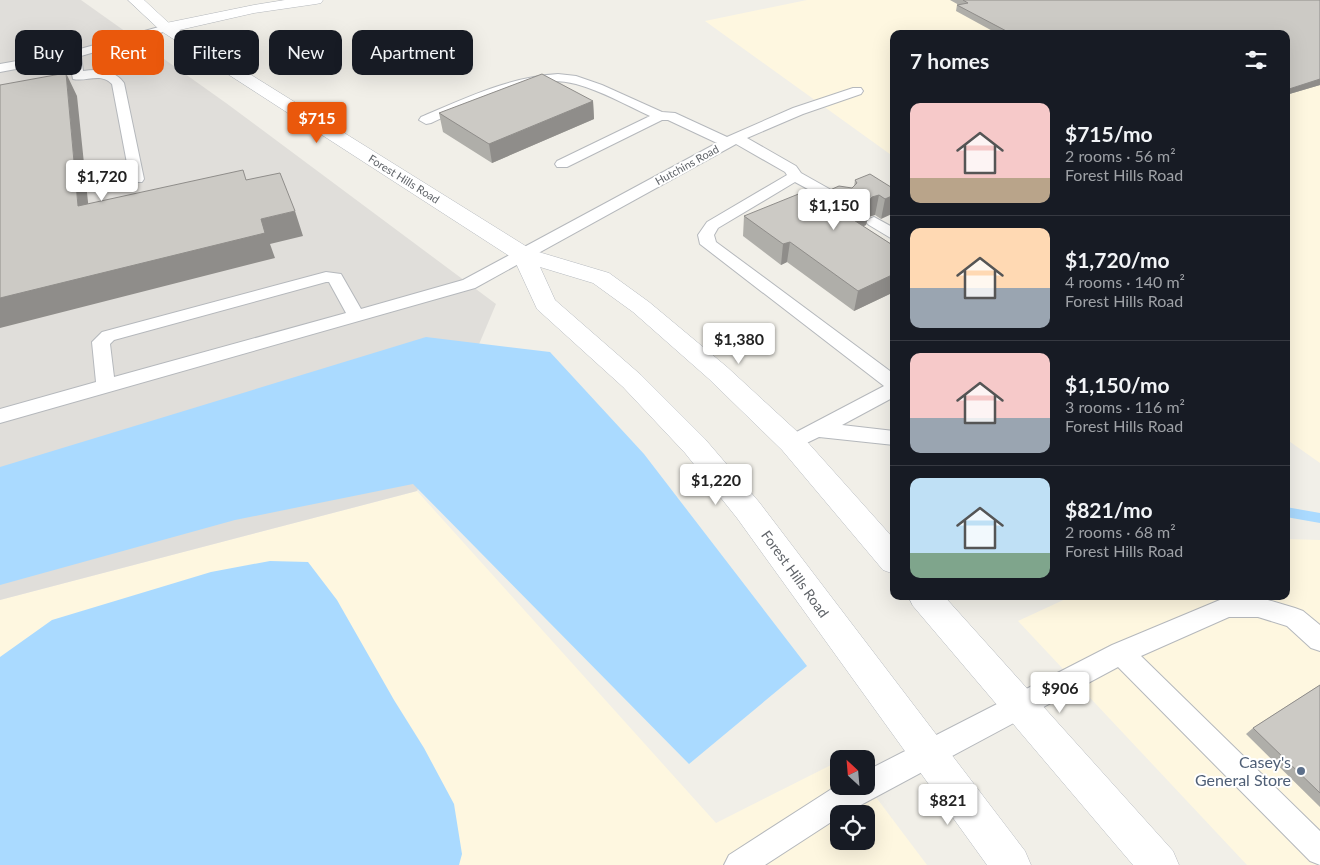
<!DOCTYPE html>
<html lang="en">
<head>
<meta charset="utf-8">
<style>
  :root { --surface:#171b24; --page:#242831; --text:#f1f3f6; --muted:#9ea1a6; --line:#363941; --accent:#ea580c }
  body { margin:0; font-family:Lato,sans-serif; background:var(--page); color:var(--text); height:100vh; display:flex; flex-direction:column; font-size:19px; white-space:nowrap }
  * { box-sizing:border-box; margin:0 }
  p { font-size:16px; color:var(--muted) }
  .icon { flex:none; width:28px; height:28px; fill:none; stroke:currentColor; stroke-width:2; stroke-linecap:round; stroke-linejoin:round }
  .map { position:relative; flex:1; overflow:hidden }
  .side { position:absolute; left:890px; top:30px; width:400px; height:570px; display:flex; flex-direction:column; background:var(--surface); border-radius:10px; box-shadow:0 5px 20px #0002 }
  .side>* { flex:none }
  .guide { position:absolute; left:15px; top:30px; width:475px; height:45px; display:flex; gap:10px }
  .needle { width:32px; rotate:334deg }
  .tools { position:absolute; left:830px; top:750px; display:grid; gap:10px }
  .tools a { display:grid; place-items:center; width:45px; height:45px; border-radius:10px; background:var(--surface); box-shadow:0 5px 20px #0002; font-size:25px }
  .price { position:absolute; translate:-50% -42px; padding:0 11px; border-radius:5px; background:#fff; color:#222; font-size:16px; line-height:32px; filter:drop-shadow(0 1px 2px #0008) }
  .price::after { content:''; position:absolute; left:50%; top:30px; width:15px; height:11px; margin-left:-8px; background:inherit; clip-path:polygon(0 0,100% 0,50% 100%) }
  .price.current { background:var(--accent); color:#fff }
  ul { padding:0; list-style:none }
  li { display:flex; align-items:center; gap:15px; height:125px; padding:0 20px }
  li+li { border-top:1px solid var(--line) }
  li span { display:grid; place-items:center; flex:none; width:140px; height:100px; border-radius:10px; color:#555 }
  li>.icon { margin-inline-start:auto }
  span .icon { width:60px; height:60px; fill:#fffc; stroke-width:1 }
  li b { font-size:21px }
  h2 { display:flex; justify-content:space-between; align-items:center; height:60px; padding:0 20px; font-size:21px }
  .pill { padding:0 18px; border-radius:10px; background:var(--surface); box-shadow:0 5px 20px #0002; font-size:18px; line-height:45px }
  .pill.current { background:var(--accent); color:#fff }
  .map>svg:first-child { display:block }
  .commercial { fill:#fef7e0; fill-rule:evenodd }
  .industrial { fill:#e0deda }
  .water { fill:#aadaff }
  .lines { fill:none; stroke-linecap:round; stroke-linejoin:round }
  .stream { fill:#aadaff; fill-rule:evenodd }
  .lane-casing { stroke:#b5b8bc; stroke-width:2 }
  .street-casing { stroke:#b5b8bc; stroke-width:1 }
  .secondary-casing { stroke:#b6babf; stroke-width:1 }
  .lane { fill:#fff; fill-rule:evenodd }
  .street { fill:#fff; fill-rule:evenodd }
  .secondary { fill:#fff; fill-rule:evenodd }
  .wall { fill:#afaea9 }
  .shaded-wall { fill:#8f8d8a }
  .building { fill:#cccac5; stroke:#8f8d8a }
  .service-dot { fill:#5c6f8a; stroke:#fff; stroke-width:2 }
  .labels { text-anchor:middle; stroke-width:4; stroke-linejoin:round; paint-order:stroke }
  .far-street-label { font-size:11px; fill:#5f6368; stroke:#fff }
  .street-label { font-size:14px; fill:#5f6368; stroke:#fff }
  .near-service-label { font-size:16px; fill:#4e5e75; stroke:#fff; text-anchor:end }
</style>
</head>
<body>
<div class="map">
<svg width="1320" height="865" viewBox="0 0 1320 865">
  <rect width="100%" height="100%" fill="#f1efe8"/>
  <!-- commercial -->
  <path class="commercial" d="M 807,0 L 1320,0 L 1320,463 L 1286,439 L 1286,34 L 894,34 L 894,157 L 705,21 Z
    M 417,491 L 716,823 L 839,761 L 839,786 L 866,786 L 866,784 L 927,865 L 0,865 L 0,600 ZM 839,814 L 866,814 L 866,841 L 839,841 Z
    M 1286,539 L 1320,540 L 1320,865 L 1247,865 L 1018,621 L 1072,596 L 1286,596 Z"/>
  <!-- industrial -->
  <path class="industrial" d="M 0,0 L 81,0 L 226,103 L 496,304 L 417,491 L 0,600 Z"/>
  <!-- water -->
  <path class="water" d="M 426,337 L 550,352 L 644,454 L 807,666 L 689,764 L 413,484 L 235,520 L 0,585 L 0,467 Z
    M 270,561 L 308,562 L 337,600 L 394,700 L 424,748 L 454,804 L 462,854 L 459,865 L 0,865 L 0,657 L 52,620 L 211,572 Z"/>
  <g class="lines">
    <!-- stream -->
    <path class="stream" d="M 1286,507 L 1320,513 L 1320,523 L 1286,517 Z"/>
    <!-- lane casing -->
    <g class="lane-casing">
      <path id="lane" d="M 166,25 L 172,28 L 170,30 L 81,56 L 83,71 C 98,69 114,69 124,83 L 144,179 L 142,182 L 132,182 L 130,179 L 112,84 C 100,72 87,82 73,79 L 69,59 L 0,72 L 0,64 L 73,51 Z
        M 558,74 L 576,76 L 602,85 L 662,112 L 675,113 L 727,137 L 793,108 L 853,88 L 861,88 L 863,91 L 861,94 L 803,114 L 747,138 L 796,166 L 801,173 L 849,200 L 852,203 L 849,206 L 839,206 L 795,182 L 718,228 L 714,235 L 716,242 L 894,374 L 894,397 L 842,425 L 894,431 L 894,445 L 819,437 L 792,450 L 785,448 L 782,443 L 785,438 L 884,386 L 700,244 L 698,235 L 707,222 L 787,175 L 785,172 L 736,144 L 475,288 L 0,423 L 0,409 L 96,382 L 92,342 L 102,332 L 326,272 L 341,274 L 361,309 L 463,280 L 717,143 L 668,120 L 662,120 L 567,167 L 557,167 L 555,164 L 557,161 L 650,116 C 626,105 602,91 576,84 C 527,71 474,104 431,123 L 426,124 L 419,120 L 421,117 C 466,98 509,77 558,74 ZM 326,282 L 329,282 L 346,313 L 114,377 L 110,344 L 114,340 Z
        M 874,217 L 894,228 L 894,240 L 869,225 L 866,222 L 869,219 Z
        M 1227,597 L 1258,597 L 1295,608 L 1303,611 L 1320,625 L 1320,651 L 1311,648 L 1287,626 L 1258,617 L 1229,617 L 1141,656 L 1320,831 L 1320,865 L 1310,861 L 1118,667 L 844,814 L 839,814 L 839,817 L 765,865 L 724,865 L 729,855 L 830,790 L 839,786 L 866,786 L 866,771 L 1112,645 Z"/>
    </g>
    <!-- street casing -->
    <g class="street-casing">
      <path id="street" d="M 285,0 L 323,0 L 321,3 L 316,4 L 254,13 L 166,33 L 161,31 L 158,28 L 161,25 L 166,23 L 254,5 Z"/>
    </g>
    <!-- secondary casing -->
    <g class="secondary-casing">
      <path id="secondary" d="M 128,0 L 144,0 L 171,25 L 532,250 L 609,273 L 649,302 L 727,367 L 802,436 L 894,539 L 894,574 L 883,570 L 782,450 L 709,379 L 633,312 L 593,283 L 540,267 L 555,300 L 641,375 L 705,439 L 759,502 L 1025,851 L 1031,865 L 987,865 L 737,518 L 685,453 L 623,387 L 537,309 L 514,259 L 161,31 Z
        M 908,596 L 944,596 L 1173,851 L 1179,865 L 1133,865 L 913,606 Z"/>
    </g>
    <!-- lane -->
    <use href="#lane" class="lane"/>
    <!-- street -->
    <use href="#street" class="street"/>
    <!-- secondary -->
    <use href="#secondary" class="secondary"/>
  </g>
  <!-- wall -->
  <path class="wall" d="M 950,0 L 1320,0 L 1320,85 L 1286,95 L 1286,34 L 998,34 L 956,11 L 957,5 L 959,5 Z
    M 593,101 L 594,119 L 492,163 L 443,132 L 439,113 Z
    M 855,180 L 894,189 L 881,219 L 875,215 L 868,217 L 866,225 L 863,226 L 894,246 L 894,292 L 854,311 L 787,262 L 781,265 L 743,236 L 744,216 L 814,197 L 852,188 L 854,187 Z
    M 1320,685 L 1320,807 L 1246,734 L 1253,728 Z"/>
  <!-- shaded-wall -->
  <path class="shaded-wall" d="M 66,73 L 77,96 L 91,231 L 78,206 Z
    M 1320,79 L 1320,85 L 1286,95 L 1286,90 Z
    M 593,101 L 594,119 L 492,163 L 489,144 Z
    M 879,195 L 875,215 L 868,217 L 866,225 L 843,236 L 846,215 L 868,202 L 872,197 Z
    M 894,195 L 894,213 L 881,219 L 885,199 Z
    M 295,211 L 303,236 L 270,244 L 275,258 L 0,328 L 0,298 L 261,219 Z
    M 790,242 L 787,262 L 781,265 L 783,244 Z
    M 894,274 L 894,292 L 854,311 L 858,291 Z"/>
  <!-- building -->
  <path class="building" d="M 963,0 L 1320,0 L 1320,79 L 1286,90 L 1286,34 L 1012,34 L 957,5 L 968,3 Z
    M 66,73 L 78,206 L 243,170 L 246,180 L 280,173 L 295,211 L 261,219 L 265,233 L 0,298 L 0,85 Z
    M 542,74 L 593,101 L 489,144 L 439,113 Z
    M 870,174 L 894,189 L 894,195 L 885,199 L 879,195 L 872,197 L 868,202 L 870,205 L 846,215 L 894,246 L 894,274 L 858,291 L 790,242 L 783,244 L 744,216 L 806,191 L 814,197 L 839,186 L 852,188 L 857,183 L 855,180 Z
    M 1320,685 L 1320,793 L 1253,728 Z"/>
  <!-- markers -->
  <circle class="service-dot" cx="1301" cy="771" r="5"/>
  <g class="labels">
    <!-- far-street labels -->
    <g class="far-street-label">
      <text transform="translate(687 165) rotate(-29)" y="4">Hutchins Road</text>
      <text transform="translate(404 179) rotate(32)" y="4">Forest Hills Road</text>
    </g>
    <!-- street labels -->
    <g class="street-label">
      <text transform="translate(795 574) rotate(54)" y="5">Forest Hills Road</text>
    </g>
    <!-- near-service labels -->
    <g class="near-service-label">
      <text x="1291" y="768">Casey's<tspan x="1291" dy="18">General Store</tspan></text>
    </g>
  </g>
</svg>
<div class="tools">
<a><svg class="needle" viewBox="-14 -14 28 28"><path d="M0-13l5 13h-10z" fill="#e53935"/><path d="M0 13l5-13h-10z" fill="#9ea1a6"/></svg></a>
<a><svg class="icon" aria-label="locate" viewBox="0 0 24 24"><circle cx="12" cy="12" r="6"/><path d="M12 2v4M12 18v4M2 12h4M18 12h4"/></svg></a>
</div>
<b class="price current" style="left:317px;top:144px">$715</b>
<b class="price" style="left:102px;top:202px">$1,720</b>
<b class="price" style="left:834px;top:231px">$1,150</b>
<b class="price" style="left:739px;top:365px">$1,380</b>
<b class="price" style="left:716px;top:506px">$1,220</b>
<b class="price" style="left:1060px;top:714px">$906</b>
<b class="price" style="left:948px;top:826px">$821</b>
<div class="guide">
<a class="pill">Buy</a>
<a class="pill current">Rent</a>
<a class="pill">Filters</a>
<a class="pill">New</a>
<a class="pill">Apartment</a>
</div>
<section class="side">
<h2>7 homes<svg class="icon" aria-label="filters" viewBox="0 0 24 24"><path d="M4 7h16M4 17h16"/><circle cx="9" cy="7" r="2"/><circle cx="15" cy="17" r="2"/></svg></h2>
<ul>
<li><span style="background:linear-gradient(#f6c9c9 75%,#b9a48a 0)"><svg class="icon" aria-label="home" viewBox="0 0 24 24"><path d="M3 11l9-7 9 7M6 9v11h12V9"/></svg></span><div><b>$715/mo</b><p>2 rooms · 56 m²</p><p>Forest Hills Road</p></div></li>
<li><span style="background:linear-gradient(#ffd9b3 60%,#9aa5b1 0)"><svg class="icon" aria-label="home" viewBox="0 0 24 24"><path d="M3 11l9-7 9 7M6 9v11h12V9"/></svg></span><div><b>$1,720/mo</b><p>4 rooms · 140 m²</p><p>Forest Hills Road</p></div></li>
<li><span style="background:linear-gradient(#f6c9c9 65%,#9aa5b1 0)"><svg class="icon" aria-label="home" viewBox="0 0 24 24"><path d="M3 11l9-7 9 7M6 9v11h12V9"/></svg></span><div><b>$1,150/mo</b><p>3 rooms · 116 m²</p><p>Forest Hills Road</p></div></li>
<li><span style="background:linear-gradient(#bfe0f5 75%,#7fa58c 0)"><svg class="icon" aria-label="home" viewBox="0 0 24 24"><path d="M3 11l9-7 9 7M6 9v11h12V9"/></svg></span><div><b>$821/mo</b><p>2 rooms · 68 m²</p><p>Forest Hills Road</p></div></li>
</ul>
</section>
</div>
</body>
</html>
